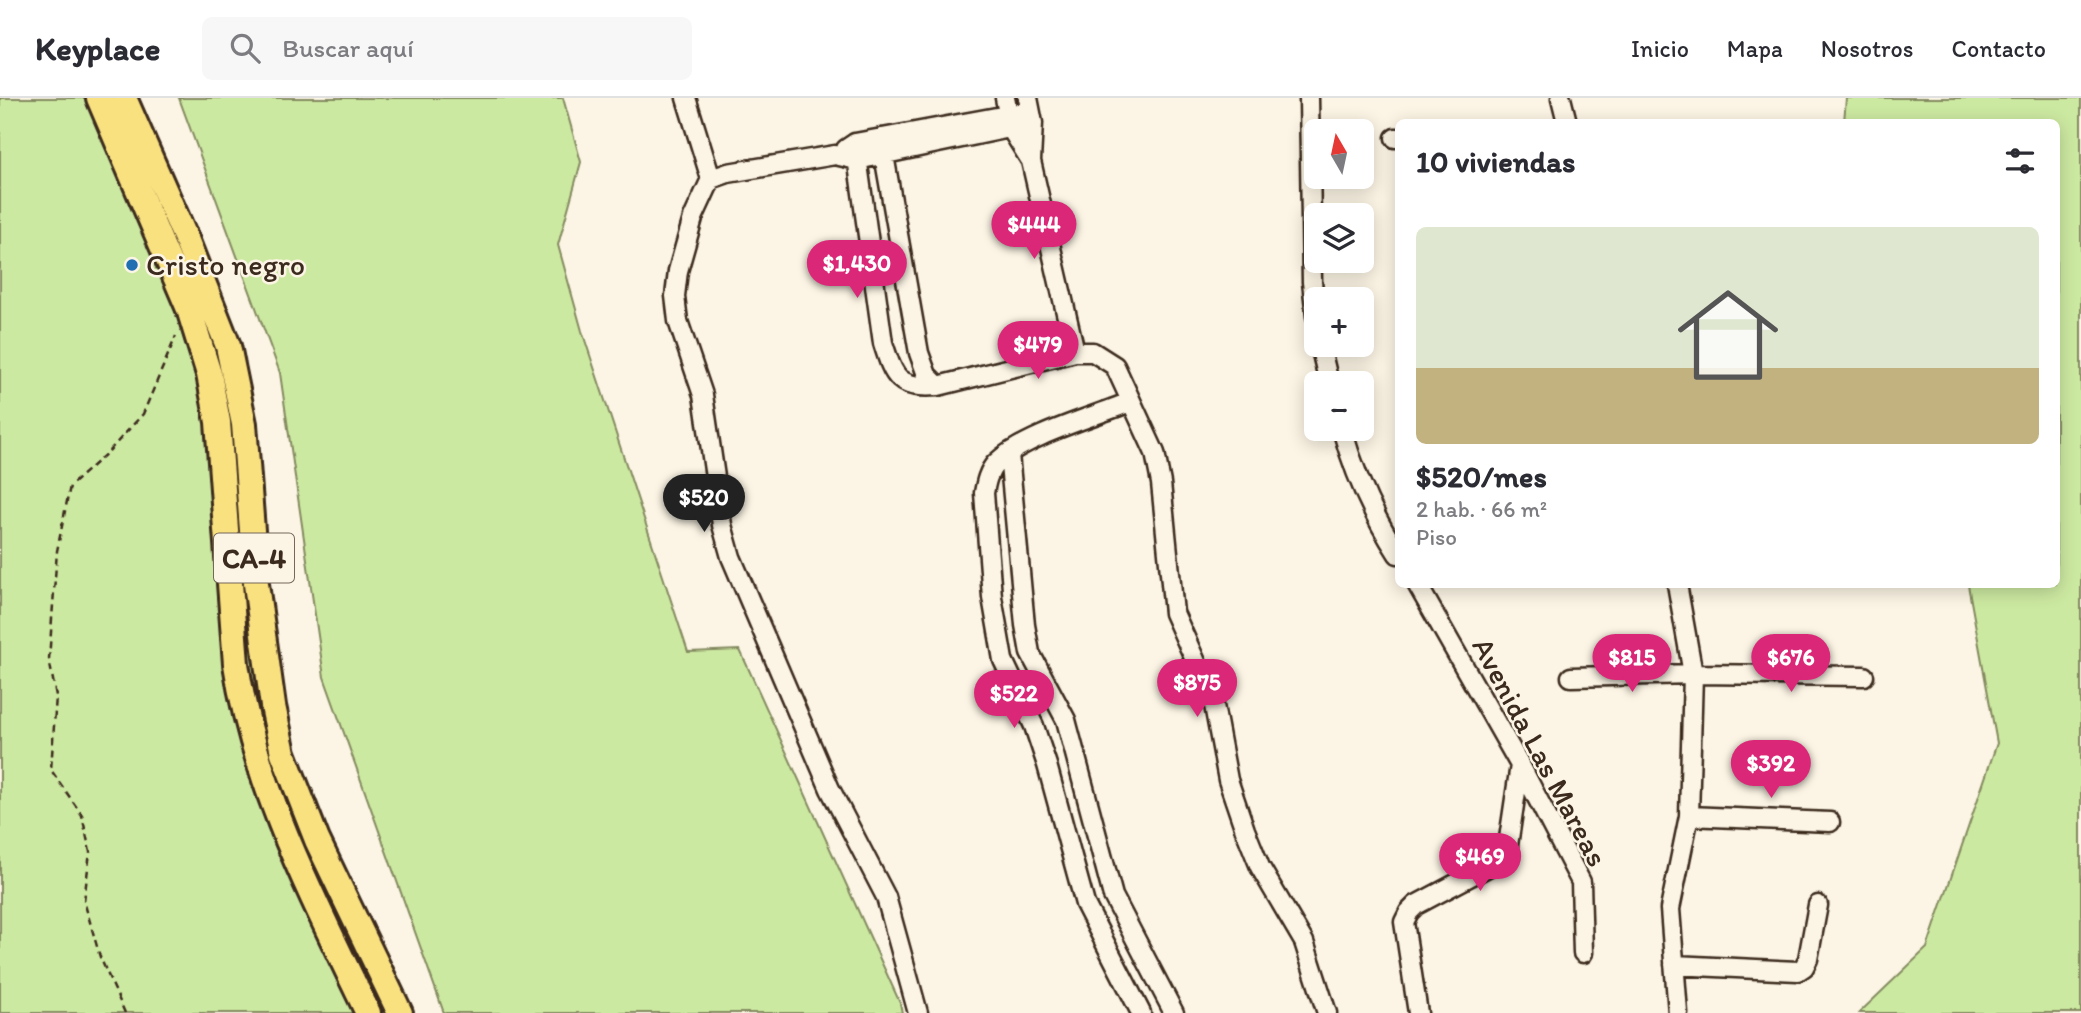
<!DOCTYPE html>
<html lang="es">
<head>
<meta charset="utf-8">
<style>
  :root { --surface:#fff; --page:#f7f7f7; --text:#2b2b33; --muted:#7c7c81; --line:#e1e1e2; --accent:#db2777 }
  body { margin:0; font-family:Itim,sans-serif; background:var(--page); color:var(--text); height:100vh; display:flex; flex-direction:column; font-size:26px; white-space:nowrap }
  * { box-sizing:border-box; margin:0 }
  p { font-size:23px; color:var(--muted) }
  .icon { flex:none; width:38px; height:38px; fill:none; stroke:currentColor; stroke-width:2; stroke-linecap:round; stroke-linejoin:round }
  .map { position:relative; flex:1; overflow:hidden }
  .details { position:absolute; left:1395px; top:21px; width:665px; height:469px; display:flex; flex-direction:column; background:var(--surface); border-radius:10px; box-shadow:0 4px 18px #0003 }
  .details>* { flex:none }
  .needle { width:46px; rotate:351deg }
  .fabs { position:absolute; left:1304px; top:21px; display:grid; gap:14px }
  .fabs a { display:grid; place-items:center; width:70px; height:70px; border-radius:10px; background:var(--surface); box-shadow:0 4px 18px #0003; font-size:35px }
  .price { position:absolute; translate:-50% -60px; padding:0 16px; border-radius:24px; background:var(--accent); color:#fff; font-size:23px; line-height:46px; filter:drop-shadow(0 2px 4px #0008) }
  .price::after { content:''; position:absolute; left:50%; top:42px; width:21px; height:16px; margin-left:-10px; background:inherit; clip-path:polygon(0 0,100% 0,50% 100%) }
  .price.selected { background:#222; color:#fff }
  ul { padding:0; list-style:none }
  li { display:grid; align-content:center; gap:14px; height:371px; padding:0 21px }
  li+li { border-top:2px solid var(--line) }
  li span { display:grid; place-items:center; height:217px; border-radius:10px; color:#555 }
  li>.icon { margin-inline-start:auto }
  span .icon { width:126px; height:126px; fill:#fffc; stroke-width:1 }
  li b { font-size:30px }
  h2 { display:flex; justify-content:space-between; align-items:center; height:84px; padding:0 21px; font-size:30px }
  header { display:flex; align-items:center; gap:42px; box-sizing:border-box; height:98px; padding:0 35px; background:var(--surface); border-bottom:2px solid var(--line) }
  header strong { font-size:33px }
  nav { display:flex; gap:38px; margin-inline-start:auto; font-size:24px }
  .search { width:490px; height:63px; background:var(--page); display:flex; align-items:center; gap:18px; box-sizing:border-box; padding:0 24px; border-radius:10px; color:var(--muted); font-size:26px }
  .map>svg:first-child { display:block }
  .green { fill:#cce9a1; stroke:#848a60; stroke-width:2 }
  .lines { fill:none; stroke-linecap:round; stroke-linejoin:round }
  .minor-casing { stroke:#3b2a1e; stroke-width:23 }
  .highway-casing { stroke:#3b2a1e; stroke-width:30 }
  .path { stroke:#3b2a1e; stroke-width:2.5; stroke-dasharray:7 5; stroke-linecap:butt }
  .minor { stroke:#fcf5e5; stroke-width:18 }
  .highway { stroke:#fae180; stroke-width:24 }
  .poi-dot { fill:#1f6fb2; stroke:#fcf5e5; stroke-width:2.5 }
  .labels { text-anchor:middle; stroke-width:5; stroke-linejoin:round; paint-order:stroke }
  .shield { fill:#fcf5e5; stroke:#75675a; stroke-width:2 }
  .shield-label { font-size:28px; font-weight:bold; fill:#3b2a1e }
  .poi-label { font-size:30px; fill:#3b2a1e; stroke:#fcf5e5; text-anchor:start }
  .street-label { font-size:30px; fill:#3b2a1e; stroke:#fcf5e5 }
</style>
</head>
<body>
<header>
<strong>Keyplace</strong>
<div class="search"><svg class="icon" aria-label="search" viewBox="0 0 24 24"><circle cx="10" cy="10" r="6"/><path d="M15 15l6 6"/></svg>Buscar aquí</div>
<nav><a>Inicio</a><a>Mapa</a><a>Nosotros</a><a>Contacto</a></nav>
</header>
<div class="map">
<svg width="2081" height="915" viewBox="0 0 2081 915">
  <rect width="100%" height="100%" fill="#fcf5e5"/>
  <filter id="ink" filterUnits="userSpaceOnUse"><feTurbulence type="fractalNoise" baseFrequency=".0143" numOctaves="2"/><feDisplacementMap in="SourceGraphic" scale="14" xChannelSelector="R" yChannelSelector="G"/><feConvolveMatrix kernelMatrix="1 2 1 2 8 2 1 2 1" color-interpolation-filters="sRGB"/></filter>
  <g filter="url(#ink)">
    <!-- green -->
    <path class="green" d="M 0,0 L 113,0 L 227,298 L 244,406 L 271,665 L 375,915 L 0,915 Z
      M 179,0 L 563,0 L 581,64 L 558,147 L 582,233 L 688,554 L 740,552 L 900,905 L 902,915 L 444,915 L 324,579 L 280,275 Z
      M 1846,0 L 2081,0 L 2081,915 L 1859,915 L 1927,850 L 1997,645 L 1968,487 L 2056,486 L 2056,24 L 1844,24 Z"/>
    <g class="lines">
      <!-- minor casing -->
      <g class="minor-casing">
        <path id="minor" d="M 686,0 L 711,81
          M 1005,0 L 1011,31 L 1031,63
          M 1028,0 L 1033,25 L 1031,63 L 1075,254
          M 1309,0 L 1312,184 L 1316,218
          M 1561,0 L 1567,24
          M 881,40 L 919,255 L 927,277 L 938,288
          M 1395,40 L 1398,40
          M 855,45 L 883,245 C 894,280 898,291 938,288 L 1075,254 L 1093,254 L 1115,268 L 1155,355 L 1161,385 L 1174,515 L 1213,602 L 1228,682 L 1245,732 L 1260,769 L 1304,844 L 1327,915
          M 846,51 L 855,45 L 1030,13
          M 1320,247 L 1329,285
          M 1130,304 C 1093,319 1024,338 996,365 C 988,374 986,384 984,395 L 992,499 L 1003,562 L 1034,628 L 1047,667 L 1085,806 L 1141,915
          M 1342,331 C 1354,374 1374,419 1398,456
          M 1009,356 L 1025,527 L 1030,555 L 1066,622 L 1113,798 L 1174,915
          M 1417,486 L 1520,667 L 1581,784 L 1583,855
          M 1677,486 L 1693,576 L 1689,718 L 1670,811 L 1678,915
          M 1571,579 L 1693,576 L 1864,578
          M 1689,718 L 1830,724
          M 1674,867 L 1798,873 L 1804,869 L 1808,861 L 1818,807
          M 918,915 L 886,799 L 830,691 L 731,459 L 722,427 L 703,297 L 678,223 L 675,198 L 678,173 L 693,120 L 711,81 L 728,75 L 835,57 L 857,62 L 1033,25
          M 1418,915 L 1404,824 L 1409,814 L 1416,807 L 1497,764 L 1507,754 L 1520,667"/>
      </g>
      <!-- highway casing -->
      <g class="highway-casing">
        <path id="highway" d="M 99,0 L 189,211 L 209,276 L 218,324 L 236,566 C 255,691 314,802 368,915
          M 124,0 L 186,141 L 228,248 L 244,326 L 256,486 L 273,608 L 283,655 L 317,742 L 400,915"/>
      </g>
      <!-- path -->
      <path class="path" d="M 125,915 L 100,859 L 84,803 L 90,754 L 82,717 L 51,672 L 56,598 L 49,561 L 57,453 L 70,388 L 108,354 L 143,316 L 176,238"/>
      <!-- minor -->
      <use href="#minor" class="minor"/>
      <!-- highway -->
      <use href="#highway" class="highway"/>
    </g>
  </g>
  <!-- markers -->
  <circle class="poi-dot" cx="132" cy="167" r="7"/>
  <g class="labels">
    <!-- shield labels -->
    <rect class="shield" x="214" y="435.5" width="80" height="49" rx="5"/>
    <g class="shield-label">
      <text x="254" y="470">CA-4</text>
    </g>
    <!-- poi labels -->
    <g class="poi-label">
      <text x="146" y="177">Cristo negro</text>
    </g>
    <!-- street labels -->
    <g class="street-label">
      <text transform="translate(1540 654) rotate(62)" y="10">Avenida Las Mareas</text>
    </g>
  </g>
</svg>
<div class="fabs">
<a><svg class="needle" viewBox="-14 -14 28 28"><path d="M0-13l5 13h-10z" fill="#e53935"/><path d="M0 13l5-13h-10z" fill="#7c7c81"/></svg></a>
<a><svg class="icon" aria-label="layers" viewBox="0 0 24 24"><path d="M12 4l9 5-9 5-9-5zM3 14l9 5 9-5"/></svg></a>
<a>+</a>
<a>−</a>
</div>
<b class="price" style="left:1034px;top:163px">$444</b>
<b class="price" style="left:857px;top:202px">$1,430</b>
<b class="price" style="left:1038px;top:283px">$479</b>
<b class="price selected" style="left:704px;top:436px">$520</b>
<b class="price" style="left:1632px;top:596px">$815</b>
<b class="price" style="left:1791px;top:596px">$676</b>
<b class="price" style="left:1197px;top:621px">$875</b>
<b class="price" style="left:1014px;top:632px">$522</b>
<b class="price" style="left:1771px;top:702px">$392</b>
<b class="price" style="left:1480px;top:795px">$469</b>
<section class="details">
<h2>10 viviendas<svg class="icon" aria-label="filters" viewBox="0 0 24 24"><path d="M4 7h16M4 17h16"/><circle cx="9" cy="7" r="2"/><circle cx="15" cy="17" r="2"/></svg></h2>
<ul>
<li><span style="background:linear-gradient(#dfe7d0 65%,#c2b280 0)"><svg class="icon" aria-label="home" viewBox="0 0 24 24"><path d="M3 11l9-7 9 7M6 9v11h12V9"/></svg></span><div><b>$520/mes</b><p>2 hab. · 66 m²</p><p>Piso</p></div></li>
</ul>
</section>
</div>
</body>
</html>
